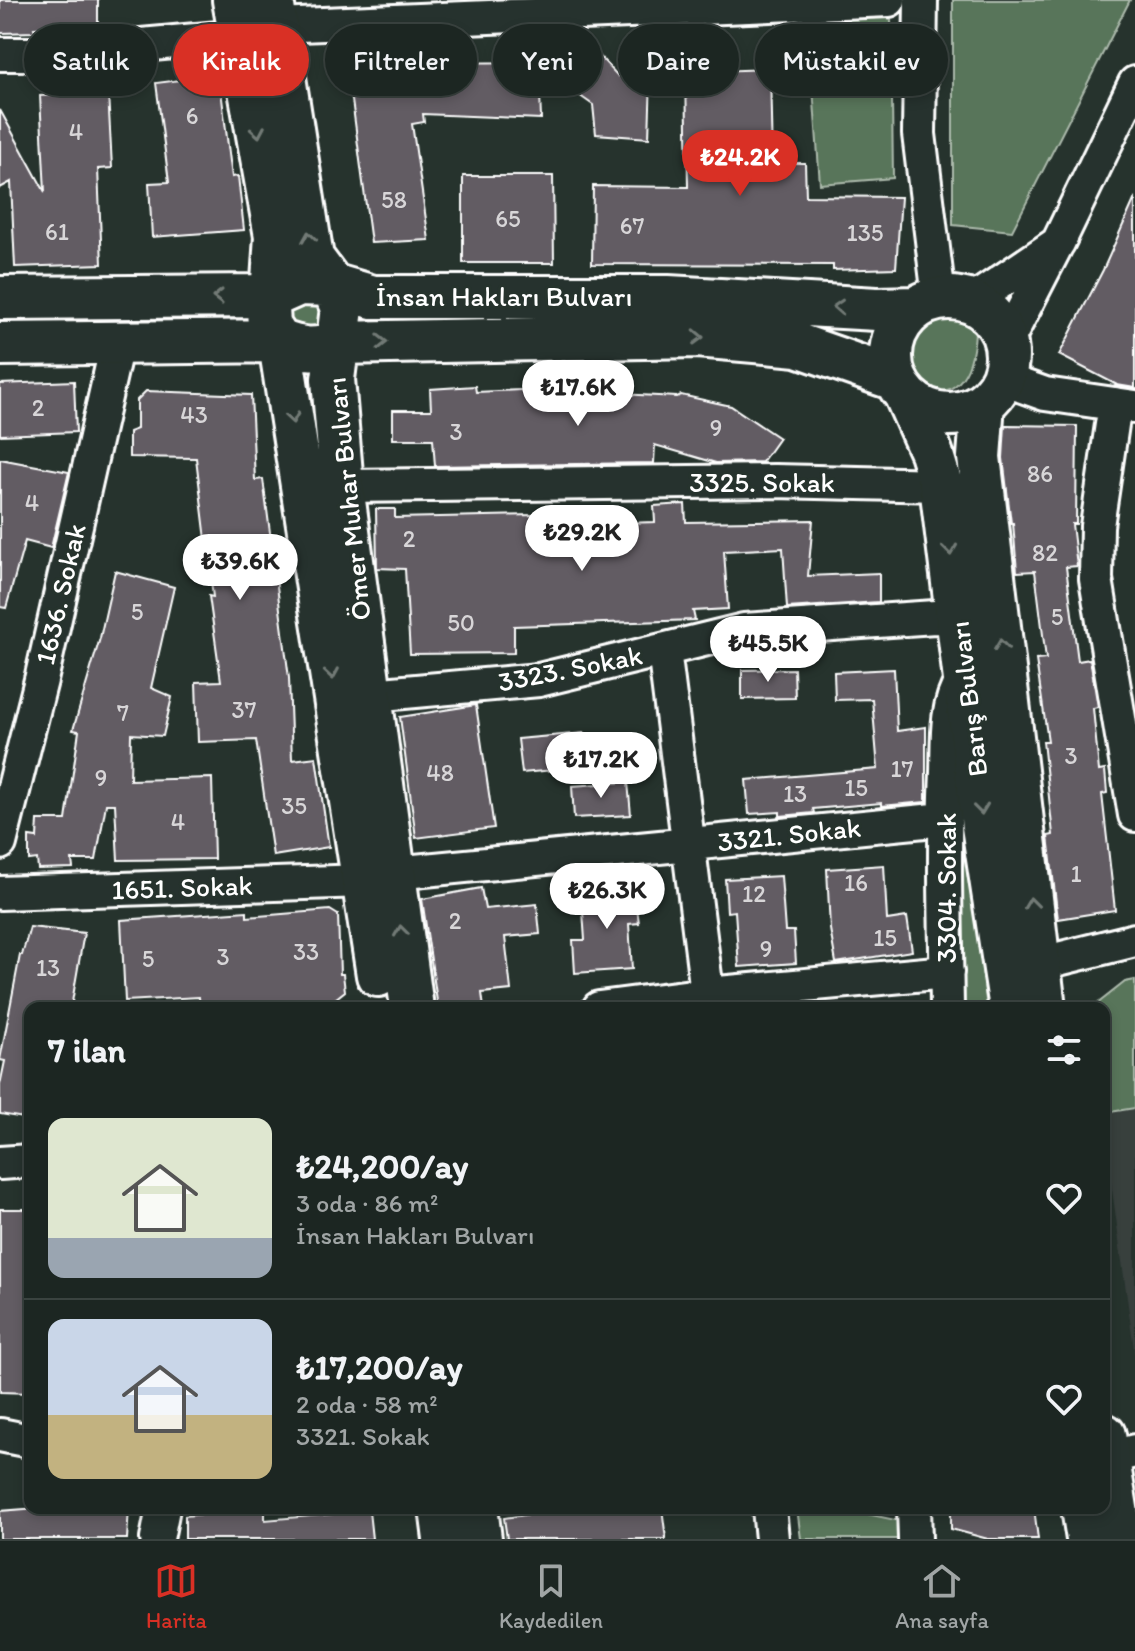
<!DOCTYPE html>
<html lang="tr">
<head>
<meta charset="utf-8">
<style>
  :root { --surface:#1c2622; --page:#29322f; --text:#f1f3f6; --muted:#a0a5a5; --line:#3a4340; --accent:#d93025 }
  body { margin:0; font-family:Itim,sans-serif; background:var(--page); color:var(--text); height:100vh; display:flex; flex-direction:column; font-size:30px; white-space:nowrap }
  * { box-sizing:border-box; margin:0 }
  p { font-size:26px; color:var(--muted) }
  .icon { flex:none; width:44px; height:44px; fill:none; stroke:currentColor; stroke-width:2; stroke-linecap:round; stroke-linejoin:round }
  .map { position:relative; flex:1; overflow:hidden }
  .side { position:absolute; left:24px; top:1002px; width:1086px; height:512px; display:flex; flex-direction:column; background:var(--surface); border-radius:16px; box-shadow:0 4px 12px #0003,0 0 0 2px var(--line) }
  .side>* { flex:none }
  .top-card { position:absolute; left:24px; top:24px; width:1088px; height:72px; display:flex; gap:16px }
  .price { position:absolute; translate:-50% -68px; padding:0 18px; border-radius:28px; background:#fff; color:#222; font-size:26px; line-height:52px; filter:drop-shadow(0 2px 4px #0008) }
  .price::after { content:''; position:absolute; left:50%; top:48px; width:24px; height:18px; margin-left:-12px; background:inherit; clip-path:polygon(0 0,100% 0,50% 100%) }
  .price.on { background:var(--accent); color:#fff }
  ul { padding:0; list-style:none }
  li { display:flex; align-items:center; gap:24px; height:200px; padding:0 24px }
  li+li { border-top:2px solid var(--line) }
  li span { display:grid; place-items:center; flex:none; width:224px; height:160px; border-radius:16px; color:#555 }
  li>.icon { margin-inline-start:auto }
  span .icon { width:96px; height:96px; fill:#fffc; stroke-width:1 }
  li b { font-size:34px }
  h2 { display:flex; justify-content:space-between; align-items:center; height:96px; padding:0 24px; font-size:34px }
  .tag { padding:0 28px; border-radius:36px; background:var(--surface); box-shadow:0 4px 12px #0003,0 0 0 2px var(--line); font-size:28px; line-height:72px }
  .tag.on { background:var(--accent); color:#fff }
  .tab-bar { display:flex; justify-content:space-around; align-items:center; height:112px; border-top:2px solid var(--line); background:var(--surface); font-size:22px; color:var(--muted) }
  .tab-bar a { display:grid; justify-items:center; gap:4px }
  .tab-bar .on { color:var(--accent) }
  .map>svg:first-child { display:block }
  .built { fill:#383f3e }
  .green { fill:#59745a; stroke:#acbaac; stroke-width:2 }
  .building { fill:#625b64; stroke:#fff; stroke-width:2 }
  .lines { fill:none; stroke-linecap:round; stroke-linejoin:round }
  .minor-casing { stroke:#fff; stroke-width:38 }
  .major-casing { stroke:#fff; stroke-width:48 }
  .minor { stroke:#26332d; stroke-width:32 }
  .major { stroke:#26332d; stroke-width:42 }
  .oneway { stroke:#727a76 }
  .labels { text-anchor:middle; stroke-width:6; stroke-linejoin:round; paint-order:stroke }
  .number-label { font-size:24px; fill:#d8d6d8 }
  .street-label { font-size:28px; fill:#fff; stroke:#26332d }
</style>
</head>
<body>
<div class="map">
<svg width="1135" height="1539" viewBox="0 0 1135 1539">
  <rect width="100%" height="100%" fill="#26332d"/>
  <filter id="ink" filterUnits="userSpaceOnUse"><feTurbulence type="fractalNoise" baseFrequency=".0125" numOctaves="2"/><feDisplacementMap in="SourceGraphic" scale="16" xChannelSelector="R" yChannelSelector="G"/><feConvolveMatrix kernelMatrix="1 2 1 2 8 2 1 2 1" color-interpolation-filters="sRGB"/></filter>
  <g filter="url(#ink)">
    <!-- built -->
    <path class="built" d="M 1135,980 L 1135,1356 L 1104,1131 L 1104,1008 L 1092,1008 L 1125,982 Z"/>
    <!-- green -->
    <path class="green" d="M 953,0 L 1130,0 L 1012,231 L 953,225 Z
      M 870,14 L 891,19 L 893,178 L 820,184 L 808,18 Z
      M 308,296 L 331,317 L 307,338 L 289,320 C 288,306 297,303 308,296 Z
      M 941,312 C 956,314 965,319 975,331 C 970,436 883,381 905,334 C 908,329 912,323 917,320 C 923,316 933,314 941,312 Z
      M 957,774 L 987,1008 L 959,1008 Z
      M 1135,980 L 1135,1108 L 1104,1113 L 1104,1008 L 1092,1008 L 1125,982 Z
      M 797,1508 L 839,1508 L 900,1521 L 901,1539 L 801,1539 Z"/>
    <!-- building -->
    <path class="building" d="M 0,0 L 98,0 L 98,26 L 34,28 L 35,32 L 0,33 Z
      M 652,46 L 649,138 L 596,134 L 593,105 L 539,67 L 541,119 L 423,114 L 424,122 L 412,124 L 429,240 L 371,243 L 346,55 L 418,48 L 419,63 L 569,62 L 574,48 L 592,48 L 618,76 Z
      M 770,69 L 772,163 L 805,163 L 806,196 L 901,197 L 896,268 L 833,270 L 833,265 L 592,264 L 593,186 L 688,187 L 686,72 Z
      M 219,75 L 232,177 L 238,176 L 244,230 L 152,237 L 149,183 L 169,182 L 156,83 Z
      M 108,92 L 112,168 L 98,169 L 102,264 L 15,267 L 11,182 L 0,188 L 0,110 L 45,192 L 40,96 Z
      M 463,176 L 553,176 L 554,263 L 463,263 Z
      M 1135,198 L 1135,388 L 1117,385 L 1059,355 L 1103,270 Z
      M 74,381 L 76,432 L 0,435 L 0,384 Z
      M 475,386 L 476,392 L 563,388 L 563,391 L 677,397 L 681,395 L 731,406 L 779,438 L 762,462 L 716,463 L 655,445 L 654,463 L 435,466 L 433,439 L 393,439 L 393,410 L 431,410 L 430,389 Z
      M 146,391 L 251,395 L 255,480 L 263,479 L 289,678 L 292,760 L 316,757 L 329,847 L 273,856 L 256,740 L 198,742 L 196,682 L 221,681 L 209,596 L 213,597 L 196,458 L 129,457 L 129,432 L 137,429 L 137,400 Z
      M 1005,425 L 1077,426 L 1076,524 L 1072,524 L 1077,566 L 1066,567 L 1078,661 L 1090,659 L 1098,707 L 1093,708 L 1099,771 L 1105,770 L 1107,793 L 1102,794 L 1115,910 L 1058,919 L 1048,836 L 1053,835 L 1043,741 L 1048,741 L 1036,660 L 1046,659 L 1035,571 L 1017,572 L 1013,523 L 1011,523 L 1003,458 Z
      M 0,459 L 69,472 L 51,548 L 25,541 L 6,608 L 0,607 Z
      M 685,504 L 686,522 L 813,520 L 808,576 L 879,573 L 879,602 L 787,608 L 783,548 L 724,551 L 728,609 L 693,611 L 695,620 L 514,626 L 514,653 L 410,654 L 405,569 L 377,568 L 376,509 L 395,509 L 395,518 L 535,515 L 536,526 L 655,522 L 654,506 Z
      M 115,571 L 174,587 L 151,688 L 172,697 L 163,736 L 131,734 L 130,780 L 212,778 L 214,859 L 118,860 L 115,804 L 106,804 L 96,860 L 72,860 L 73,868 L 38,869 L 37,859 L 29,860 L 29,837 L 37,838 L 38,820 L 66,820 L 79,731 L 73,730 L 100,638 Z
      M 794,669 L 795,698 L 742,699 L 742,670 Z
      M 894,669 L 897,731 L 926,727 L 926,802 L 881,806 L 881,803 L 813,809 L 814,813 L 780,816 L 780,812 L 749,814 L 746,780 L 878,769 L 872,699 L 835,700 L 834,672 Z
      M 476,705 L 494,828 L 416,838 L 400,717 Z
      M 584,733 L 587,767 L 522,773 L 518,739 Z
      M 628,782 L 631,815 L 574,818 L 572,786 Z
      M 884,865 L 887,920 L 907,917 L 912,951 L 836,963 L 830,929 L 827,869 Z
      M 781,876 L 785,931 L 794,931 L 796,963 L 739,967 L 735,911 L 727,912 L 725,879 Z
      M 634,884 L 639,923 L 629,924 L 632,969 L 575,973 L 573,940 L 585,940 L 582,897 L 606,896 L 605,887 Z
      M 481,888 L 485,909 L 537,904 L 540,934 L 505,937 L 511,990 L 482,993 L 484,1008 L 438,1008 L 422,899 Z
      M 330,910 L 338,915 L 340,974 L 343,974 L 345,991 L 335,999 L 203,1008 L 200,1008 L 199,997 L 125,1001 L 121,920 L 247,911 L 247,917 Z
      M 30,927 L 84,933 L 71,1008 L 30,1008 L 30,1119 L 0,1114 L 0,1085 L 5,1061 L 0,1060 L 20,955 L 22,955 Z
      M 0,1209 L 30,1209 L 30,1393 L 0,1392 Z
      M 38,1508 L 129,1508 L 127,1539 L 0,1539 L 0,1511 Z
      M 265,1508 L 265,1520 L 369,1511 L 372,1539 L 185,1539 L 185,1516 Z
      M 572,1508 L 662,1508 L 666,1539 L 507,1539 L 504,1518 Z
      M 951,1508 L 1034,1508 L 1038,1539 L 988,1539 L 951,1529 Z"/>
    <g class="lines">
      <!-- minor casing -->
      <g class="minor-casing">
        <path id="minor" d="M 921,0 L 919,134 L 937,281 L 934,300
          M 276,26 L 889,0
          M 0,54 L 41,54 L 241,36
          M 971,302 L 1058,243 L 1135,83
          M 1006,343 L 1056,246
          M 1003,379 L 1045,394 L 1135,407
          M 1115,404 L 1097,526 L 1096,579 L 1135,815
          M 342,486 L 775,481 L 941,485
          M 664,650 L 709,1008
          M 371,695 L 539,680 L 744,630 L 935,617 L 958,618
          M 0,843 L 41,680 L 117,344
          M 394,873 L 945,819
          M 0,893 L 365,881
          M 1038,964 L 1135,940
          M 599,1008 L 707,994 L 947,972
          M 947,1008 C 946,929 943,851 947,772 C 948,743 945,707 961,682
          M 0,1163 L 30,1161
          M 0,1435 L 30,1441
          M 1107,1458 L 1135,1451
          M 769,1508 L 772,1539
          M 914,1508 L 915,1539
          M 157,1539 L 163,1508"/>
      </g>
      <!-- major casing -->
      <g class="major-casing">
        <path id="major" d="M 234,0 L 276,236 L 272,296 L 268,308 L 269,326 L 279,341 L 281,350 L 378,975
          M 272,0 L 312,258 L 332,285 L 342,308 L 333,379 L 342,486 L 412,1008
          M 0,298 L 272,296 L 299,284 L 332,285 L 373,297 L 668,297 L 877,309 L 915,308
          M891 356a58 58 0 1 1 116 0a58 58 0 1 1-116 0Z
          M 0,344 L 279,341 C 301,350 316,351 338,343 L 697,336 L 798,345 L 895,379
          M 906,396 L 931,452 L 941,485 L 983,826 L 1011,1008
          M 983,403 L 979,457 L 1044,1008
          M 1104,1435 L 1121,1539
          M 441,1508 L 445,1539
          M 476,1508 L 480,1539
          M 1083,1508 L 1088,1539"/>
      </g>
      <!-- minor -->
      <use href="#minor" class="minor"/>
      <!-- major -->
      <use href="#major" class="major"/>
    </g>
    <!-- one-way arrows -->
    <defs><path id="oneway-chevron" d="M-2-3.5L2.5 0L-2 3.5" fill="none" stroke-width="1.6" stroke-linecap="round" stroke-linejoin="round" transform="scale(2)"/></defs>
    <g class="oneway">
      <use href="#oneway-chevron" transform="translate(258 132) rotate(80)"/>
      <use href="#oneway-chevron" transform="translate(309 237) rotate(-99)"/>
      <use href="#oneway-chevron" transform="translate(218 297) rotate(180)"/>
      <use href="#oneway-chevron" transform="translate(838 307) rotate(-177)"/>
      <use href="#oneway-chevron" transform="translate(698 337) rotate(2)"/>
      <use href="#oneway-chevron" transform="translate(382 342) rotate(-1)"/>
      <use href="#oneway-chevron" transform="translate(292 418) rotate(81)"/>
      <use href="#oneway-chevron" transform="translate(950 550) rotate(83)"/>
      <use href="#oneway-chevron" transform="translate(1001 645) rotate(-97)"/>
      <use href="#oneway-chevron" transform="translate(332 674) rotate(81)"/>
      <use href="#oneway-chevron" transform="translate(981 809) rotate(83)"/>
      <use href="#oneway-chevron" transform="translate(1031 903) rotate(-97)"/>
      <use href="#oneway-chevron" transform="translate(401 931) rotate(-97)"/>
    </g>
  </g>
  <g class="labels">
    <!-- number labels -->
    <g class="number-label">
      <text x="192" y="124">6</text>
      <text x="76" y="140">4</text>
      <text x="394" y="208">58</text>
      <text x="508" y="227">65</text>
      <text x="632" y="234">67</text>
      <text x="57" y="240">61</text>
      <text x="865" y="241">135</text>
      <text x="38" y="416">2</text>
      <text x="194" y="423">43</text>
      <text x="716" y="436">9</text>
      <text x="456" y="440">3</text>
      <text x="1040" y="482">86</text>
      <text x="32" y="511">4</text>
      <text x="409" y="547">2</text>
      <text x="1045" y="561">82</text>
      <text x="137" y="620">5</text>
      <text x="1057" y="625">5</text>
      <text x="461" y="631">50</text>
      <text x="244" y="718">37</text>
      <text x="123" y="721">7</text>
      <text x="1071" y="764">3</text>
      <text x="902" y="777">17</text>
      <text x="440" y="781">48</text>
      <text x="101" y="786">9</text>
      <text x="856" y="796">15</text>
      <text x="795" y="802">13</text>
      <text x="294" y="814">35</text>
      <text x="178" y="830">4</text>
      <text x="1076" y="882">1</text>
      <text x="856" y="891">16</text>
      <text x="754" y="902">12</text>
      <text x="455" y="929">2</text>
      <text x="885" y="946">15</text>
      <text x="766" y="957">9</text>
      <text x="306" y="960">33</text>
      <text x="223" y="965">3</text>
      <text x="148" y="967">5</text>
      <text x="48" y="976">13</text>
    </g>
    <!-- street labels -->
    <g class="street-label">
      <text x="504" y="306">İnsan Hakları Bulvarı</text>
      <text x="762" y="492">3325. Sokak</text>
      <text transform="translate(348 499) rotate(-96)" y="10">Ömer Muhar Bulvarı</text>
      <text transform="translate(60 594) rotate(-77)" y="10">1636. Sokak</text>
      <text transform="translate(570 668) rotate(-11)" y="10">3323. Sokak</text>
      <text transform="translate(968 699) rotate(-97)" y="10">Barış Bulvarı</text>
      <text transform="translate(789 834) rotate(-6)" y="10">3321. Sokak</text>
      <text transform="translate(182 887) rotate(-2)" y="10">1651. Sokak</text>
      <text transform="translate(946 888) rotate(-90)" y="10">3304. Sokak</text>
    </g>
  </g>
</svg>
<b class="price on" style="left:740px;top:198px">₺24.2K</b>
<b class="price" style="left:578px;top:428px">₺17.6K</b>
<b class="price" style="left:582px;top:573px">₺29.2K</b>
<b class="price" style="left:240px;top:602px">₺39.6K</b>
<b class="price" style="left:768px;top:684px">₺45.5K</b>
<b class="price" style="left:601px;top:800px">₺17.2K</b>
<b class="price" style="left:607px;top:931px">₺26.3K</b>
<div class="top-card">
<a class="tag">Satılık</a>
<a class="tag on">Kiralık</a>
<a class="tag">Filtreler</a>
<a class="tag">Yeni</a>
<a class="tag">Daire</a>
<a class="tag">Müstakil ev</a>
</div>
<section class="side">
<h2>7 ilan<svg class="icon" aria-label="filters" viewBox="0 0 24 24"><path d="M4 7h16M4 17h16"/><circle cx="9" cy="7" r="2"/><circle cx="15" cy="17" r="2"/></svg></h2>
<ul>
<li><span style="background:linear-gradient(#dfe7d0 75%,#9aa5b1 0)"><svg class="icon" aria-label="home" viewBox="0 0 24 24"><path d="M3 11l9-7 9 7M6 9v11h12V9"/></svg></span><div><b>₺24,200/ay</b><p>3 oda · 86 m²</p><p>İnsan Hakları Bulvarı</p></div><svg class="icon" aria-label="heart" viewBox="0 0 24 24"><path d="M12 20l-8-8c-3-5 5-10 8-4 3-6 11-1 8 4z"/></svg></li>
<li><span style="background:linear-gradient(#c9d6e8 60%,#c2b280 0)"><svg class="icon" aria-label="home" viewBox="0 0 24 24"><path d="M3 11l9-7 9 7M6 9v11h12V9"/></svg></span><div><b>₺17,200/ay</b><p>2 oda · 58 m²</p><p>3321. Sokak</p></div><svg class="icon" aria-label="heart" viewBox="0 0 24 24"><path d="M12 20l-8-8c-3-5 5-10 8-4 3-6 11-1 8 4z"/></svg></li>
</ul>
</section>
</div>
<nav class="tab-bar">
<a class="on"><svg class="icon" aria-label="map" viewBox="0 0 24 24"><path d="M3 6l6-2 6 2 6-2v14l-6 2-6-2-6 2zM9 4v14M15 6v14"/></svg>Harita</a>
<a><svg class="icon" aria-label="saved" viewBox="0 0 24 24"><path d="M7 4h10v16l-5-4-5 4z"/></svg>Kaydedilen</a>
<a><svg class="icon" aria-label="home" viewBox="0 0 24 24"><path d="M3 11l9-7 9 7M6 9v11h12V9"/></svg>Ana sayfa</a>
</nav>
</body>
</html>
